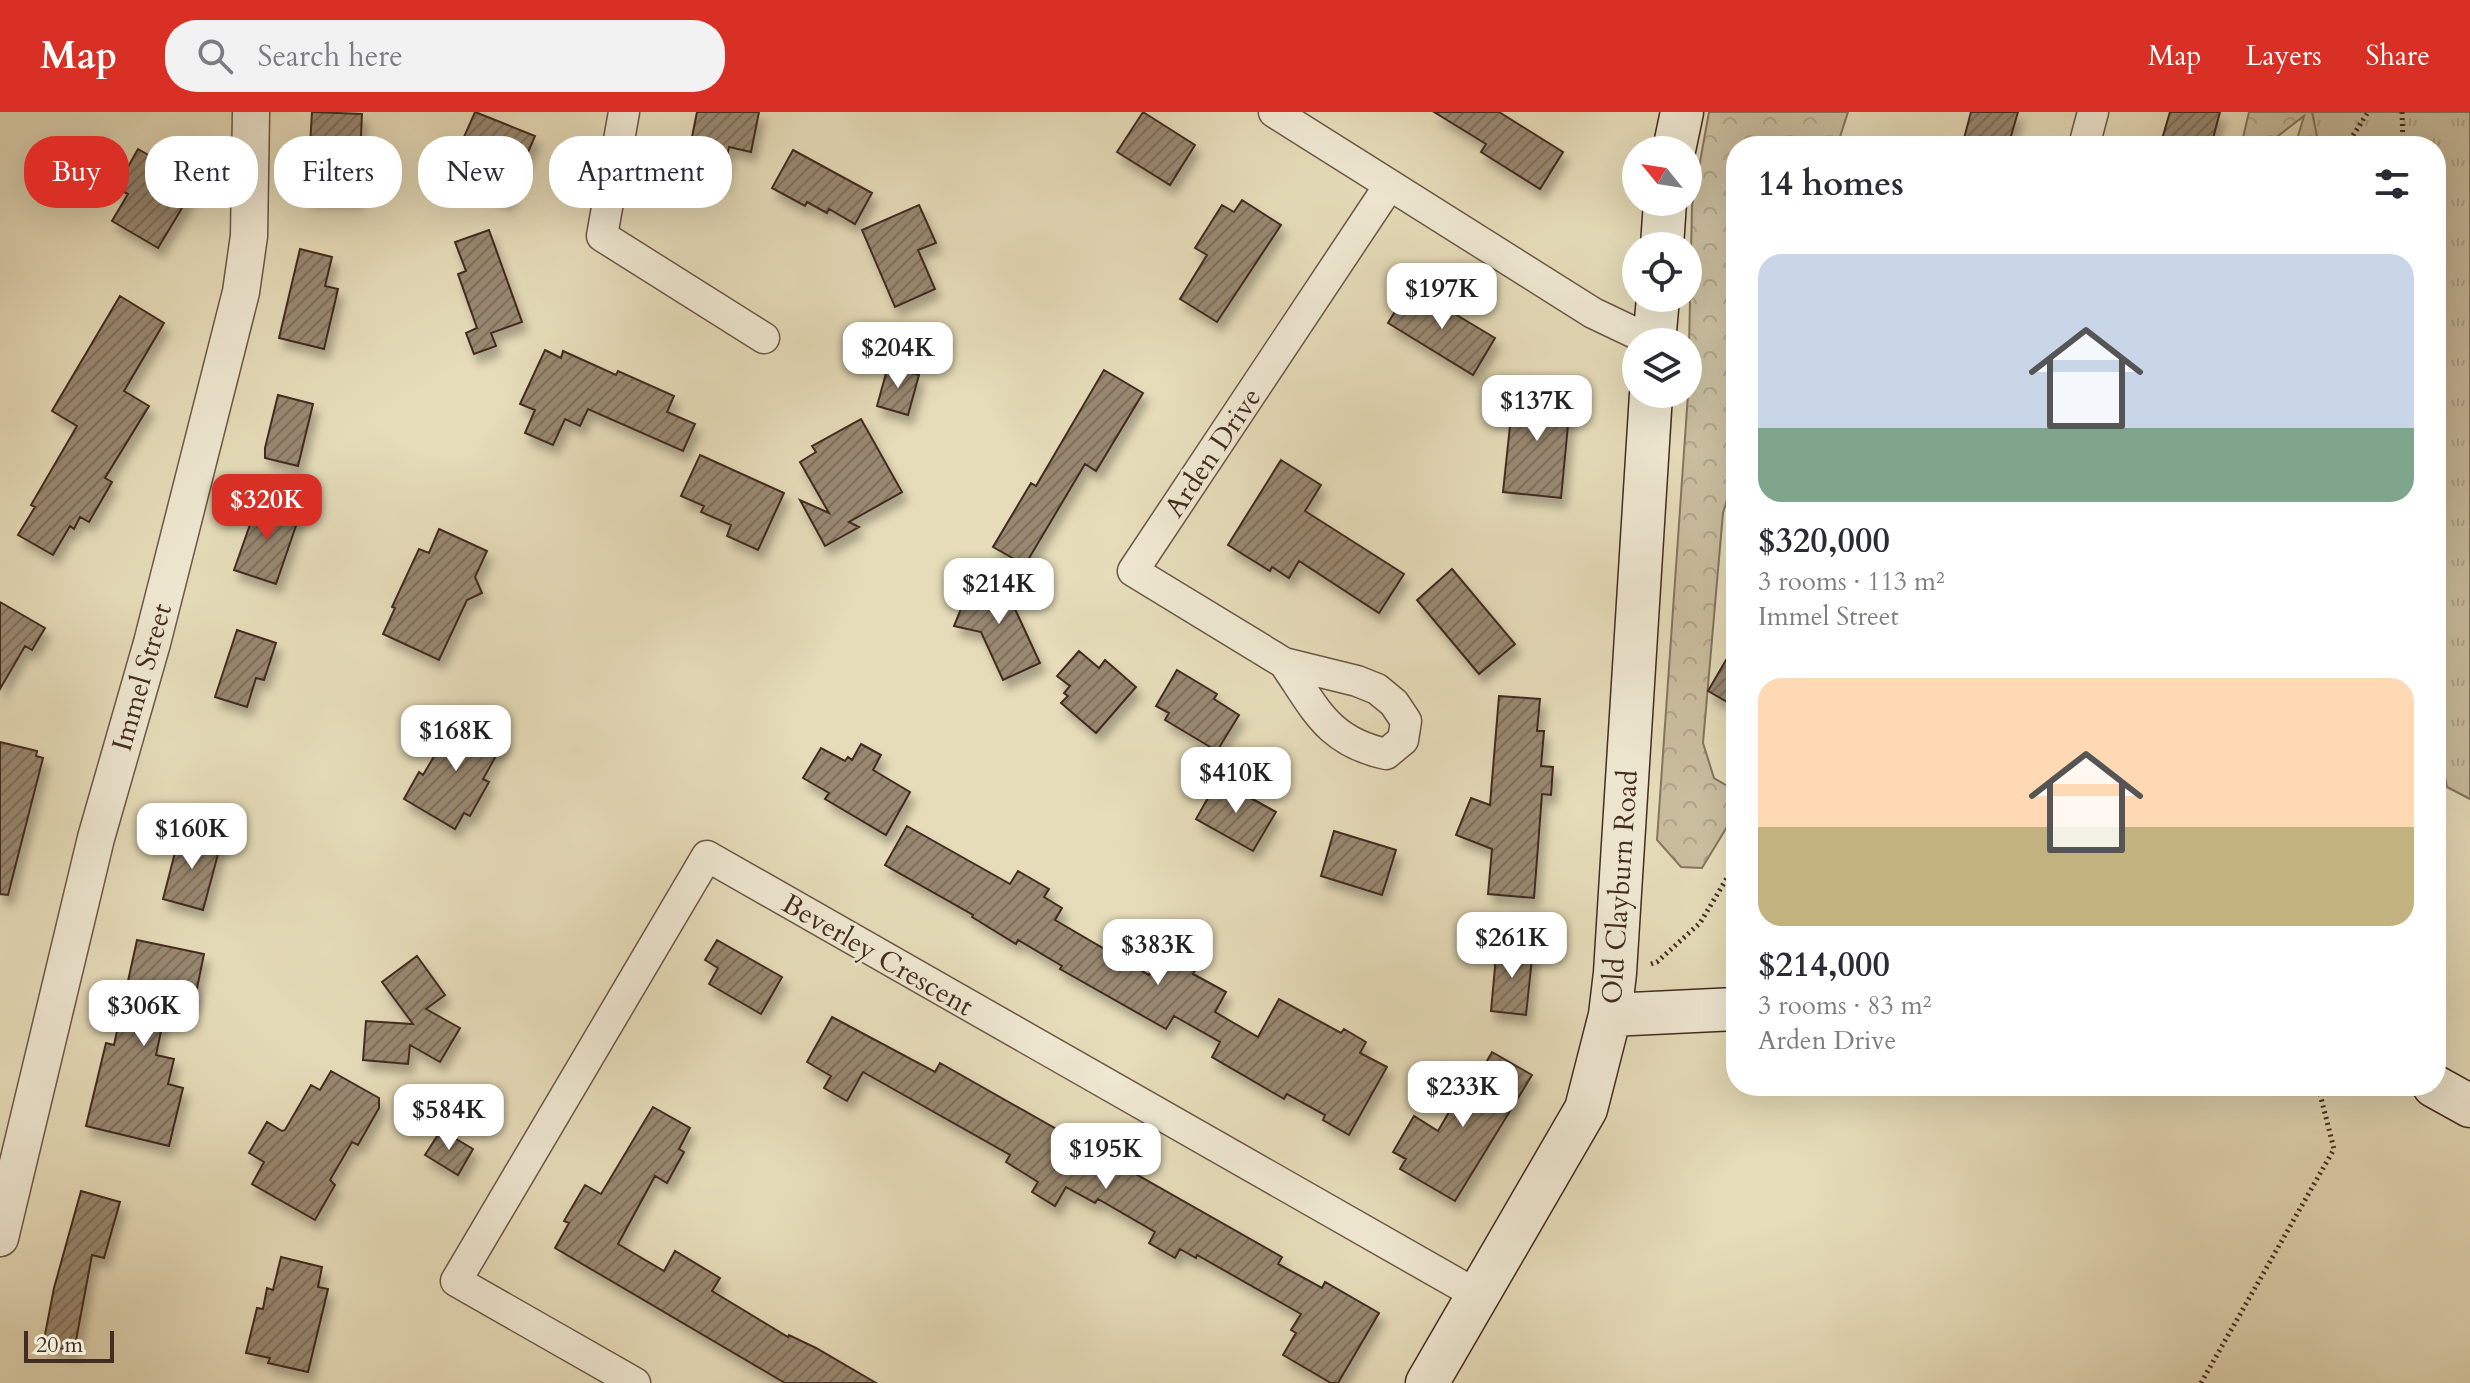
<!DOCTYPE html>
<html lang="en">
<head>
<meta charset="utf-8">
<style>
  :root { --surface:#fff; --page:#f2f2f3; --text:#2b2b33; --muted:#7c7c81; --accent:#d93025 }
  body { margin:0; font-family:Cardo,serif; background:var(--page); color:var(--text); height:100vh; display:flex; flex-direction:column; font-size:30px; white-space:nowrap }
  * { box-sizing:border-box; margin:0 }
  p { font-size:26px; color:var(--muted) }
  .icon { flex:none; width:44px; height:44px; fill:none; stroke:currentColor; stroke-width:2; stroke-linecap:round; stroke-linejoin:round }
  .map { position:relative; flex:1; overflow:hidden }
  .details { position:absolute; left:1726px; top:24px; width:720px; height:960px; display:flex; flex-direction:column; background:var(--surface); border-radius:32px; box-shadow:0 8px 32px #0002 }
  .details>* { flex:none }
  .hud { position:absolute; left:24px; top:24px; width:760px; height:72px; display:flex; gap:16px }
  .needle { width:52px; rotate:300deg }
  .controls { position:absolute; left:1622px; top:24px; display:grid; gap:16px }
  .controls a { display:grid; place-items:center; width:80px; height:80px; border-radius:50%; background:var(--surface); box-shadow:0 8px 32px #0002; font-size:40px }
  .scale { position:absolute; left:24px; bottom:20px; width:90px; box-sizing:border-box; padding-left:8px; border:4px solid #432c20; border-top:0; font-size:22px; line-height:28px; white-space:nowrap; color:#432c20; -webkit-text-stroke:6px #efe8d2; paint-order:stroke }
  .price { position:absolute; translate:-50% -68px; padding:0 18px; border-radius:16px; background:#fff; color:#222; font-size:26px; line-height:52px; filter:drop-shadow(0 2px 4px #0008) }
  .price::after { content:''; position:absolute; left:50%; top:48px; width:24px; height:18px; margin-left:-12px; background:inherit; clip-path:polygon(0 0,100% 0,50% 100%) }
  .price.current { background:var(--accent); color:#fff }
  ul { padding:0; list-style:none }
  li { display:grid; align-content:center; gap:16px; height:424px; padding:0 32px }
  li span { display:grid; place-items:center; height:248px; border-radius:24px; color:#555 }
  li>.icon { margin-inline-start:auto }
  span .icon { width:144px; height:144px; fill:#fffc; stroke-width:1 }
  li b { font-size:34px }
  h2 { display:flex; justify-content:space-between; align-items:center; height:96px; padding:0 32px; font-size:34px }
  .pill { padding:0 28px; border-radius:32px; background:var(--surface); box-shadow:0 8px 32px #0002; font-size:28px; line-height:72px }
  .pill.current { background:var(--accent); color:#fff }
  header { display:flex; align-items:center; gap:48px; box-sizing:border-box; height:112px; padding:0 40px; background:var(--accent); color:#fff }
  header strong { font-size:38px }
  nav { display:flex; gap:44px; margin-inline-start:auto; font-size:28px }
  .search { width:560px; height:72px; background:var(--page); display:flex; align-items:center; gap:20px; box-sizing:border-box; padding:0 28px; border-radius:32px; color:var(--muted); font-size:30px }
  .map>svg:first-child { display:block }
  .forest { fill:url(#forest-crowns); stroke:#867560; stroke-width:2 }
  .park { fill:url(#park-tufts); stroke:#867560; stroke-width:2 }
  .building { fill:url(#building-hatch); stroke:#432c20; stroke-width:2; filter:url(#shadow) }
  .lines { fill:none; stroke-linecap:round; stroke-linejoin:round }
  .minor-casing { stroke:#6c5846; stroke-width:33 }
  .tertiary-casing { stroke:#6c5846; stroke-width:39 }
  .secondary-casing { stroke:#432c20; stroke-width:45 }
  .path { stroke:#432c20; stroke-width:5; stroke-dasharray:2 4; stroke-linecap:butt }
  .minor { stroke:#efe8d2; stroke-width:30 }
  .tertiary { stroke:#efe8d2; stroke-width:36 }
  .secondary { stroke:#efe8d2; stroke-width:42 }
  .labels { text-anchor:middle; stroke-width:6; stroke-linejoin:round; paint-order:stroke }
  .street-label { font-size:28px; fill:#432c20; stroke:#efe8d2 }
</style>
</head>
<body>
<header>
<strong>Map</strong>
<div class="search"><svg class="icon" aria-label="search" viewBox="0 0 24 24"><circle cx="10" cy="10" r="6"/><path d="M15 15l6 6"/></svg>Search here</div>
<nav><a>Map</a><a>Layers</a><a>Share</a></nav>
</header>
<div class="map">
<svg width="2470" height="1271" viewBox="0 0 2470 1271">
  <defs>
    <pattern id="forest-crowns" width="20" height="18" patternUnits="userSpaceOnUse" patternTransform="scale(2)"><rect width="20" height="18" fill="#cabe9f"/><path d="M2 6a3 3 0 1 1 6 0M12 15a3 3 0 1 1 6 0" fill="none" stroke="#afa389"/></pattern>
    <pattern id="park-tufts" width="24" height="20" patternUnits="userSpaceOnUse" patternTransform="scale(2)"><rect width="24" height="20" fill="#cabe9f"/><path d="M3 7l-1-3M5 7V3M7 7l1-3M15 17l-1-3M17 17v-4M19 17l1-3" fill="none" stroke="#afa389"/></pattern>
    <pattern id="building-hatch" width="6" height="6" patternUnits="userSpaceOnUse" patternTransform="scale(2)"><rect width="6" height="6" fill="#988870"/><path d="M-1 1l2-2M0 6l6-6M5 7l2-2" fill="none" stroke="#7e6f5c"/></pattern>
    <filter id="shadow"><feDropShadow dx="5" dy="9" stdDeviation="4" flood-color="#0004"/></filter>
  </defs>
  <rect width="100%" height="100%" fill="#e6dcb9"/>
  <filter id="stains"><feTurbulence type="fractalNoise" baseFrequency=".0025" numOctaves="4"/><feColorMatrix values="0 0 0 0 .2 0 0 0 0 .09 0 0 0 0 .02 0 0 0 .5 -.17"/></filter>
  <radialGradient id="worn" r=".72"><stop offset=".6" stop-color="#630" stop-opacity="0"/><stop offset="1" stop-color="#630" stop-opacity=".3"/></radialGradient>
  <!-- forest -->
  <path class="forest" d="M 1709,0 L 1848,0 L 1837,34 L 1736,34 L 1736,358 L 1723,401 L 1703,631 L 1714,666 L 1736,679 L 1736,700 L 1702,756 L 1681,755 L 1657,728 L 1688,282 L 1692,94 Z
    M 2249,0 L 2360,0 L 2364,34 L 2295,34 L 2304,4 L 2265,34 L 2241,34 Z"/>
  <!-- park -->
  <path class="park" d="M 2312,0 L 2470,0 L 2470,687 L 2447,675 L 2436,618 L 2436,34 L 2319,34 Z"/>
  <!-- building -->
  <path class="building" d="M 312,0 L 362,2 L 358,87 L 307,85 Z
    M 475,0 L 535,24 L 507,89 L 485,80 L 491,66 L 453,50 Z
    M 697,0 L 759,0 L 751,40 L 729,35 L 722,70 L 691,64 L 696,41 L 689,40 Z
    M 1143,0 L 1195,33 L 1170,73 L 1117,40 Z
    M 1434,0 L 1499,0 L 1563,40 L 1540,77 L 1481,40 L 1486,32 Z
    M 1971,0 L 2018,0 L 2008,34 L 1962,34 Z
    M 2170,0 L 2220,0 L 2211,34 L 2160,34 Z
    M 138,37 L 197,71 L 158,136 L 112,109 L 128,82 L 116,76 Z
    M 793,38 L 872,81 L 855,112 L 829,97 L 827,101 L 807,90 L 805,94 L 772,76 Z
    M 1242,88 L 1281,113 L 1217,210 L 1180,187 L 1207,143 L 1195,136 L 1222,93 L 1234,100 Z
    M 919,93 L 936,131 L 918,138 L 935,177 L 895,195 L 862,118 Z
    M 489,118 L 522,210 L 491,221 L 496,234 L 474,242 L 466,221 L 477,216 L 458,162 L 466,159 L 455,130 Z
    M 300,137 L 332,145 L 325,174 L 338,177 L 324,237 L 279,226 Z
    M 1410,175 L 1495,226 L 1473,263 L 1388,211 Z
    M 120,184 L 164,211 L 124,279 L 149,294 L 105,366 L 112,370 L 89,410 L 80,405 L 74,417 L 70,414 L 53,443 L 18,423 L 35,395 L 31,393 L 77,314 L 52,299 Z
    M 545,238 L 561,246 L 563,239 L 616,263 L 618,259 L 674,284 L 667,300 L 695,312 L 683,339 L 588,297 L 580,314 L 565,307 L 553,333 L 525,321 L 535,298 L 520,292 Z
    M 888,254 L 919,263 L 908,303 L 877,294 Z
    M 1104,258 L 1143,281 L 1096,359 L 1085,352 L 1025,453 L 993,435 L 1031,371 L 1036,374 Z
    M 1514,276 L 1571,282 L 1561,386 L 1503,380 Z
    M 278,283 L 313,292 L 298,354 L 265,346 L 265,336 Z
    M 861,307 L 902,380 L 849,410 L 859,415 L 825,434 L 800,388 L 829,401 L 800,350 L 816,340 L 812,334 Z
    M 700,343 L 784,381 L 758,438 L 727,424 L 731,413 L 701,400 L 704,394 L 681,384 Z
    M 1281,348 L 1321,373 L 1305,399 L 1404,462 L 1379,501 L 1299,449 L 1289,466 L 1272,455 L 1270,459 L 1228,433 Z
    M 259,387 L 300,402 L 276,472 L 234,458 Z
    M 439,417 L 487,439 L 475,465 L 482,481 L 467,488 L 439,548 L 383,522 L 395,496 L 392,495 L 419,437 L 429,441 Z
    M 1024,455 L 1008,482 L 1040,551 L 1003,568 L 981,520 L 954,514 L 967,482 Z
    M 1452,457 L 1515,532 L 1479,562 L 1417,488 Z
    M 0,490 L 45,516 L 32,538 L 25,534 L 0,577 Z
    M 237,518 L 276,531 L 264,568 L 256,566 L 247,595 L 215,585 Z
    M 1736,531 L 1736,595 L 1708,579 Z
    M 1079,539 L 1099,556 L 1105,548 L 1136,575 L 1096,621 L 1061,591 L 1068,584 L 1064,581 L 1070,574 L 1057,564 Z
    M 1177,558 L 1217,582 L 1214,587 L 1239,603 L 1217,639 L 1165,608 L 1169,601 L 1156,594 Z
    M 1499,584 L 1540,587 L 1537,619 L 1544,619 L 1541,654 L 1553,655 L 1551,683 L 1542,682 L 1534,786 L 1488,782 L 1492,737 L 1456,723 L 1471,686 L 1490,693 Z
    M 459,602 L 505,628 L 483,667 L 489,670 L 470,704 L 464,701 L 455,717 L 404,687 L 419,660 L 423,663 Z
    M 0,630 L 37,639 L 36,644 L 43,646 L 8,783 L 0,782 Z
    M 861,632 L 881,643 L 873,658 L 910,680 L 886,723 L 825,687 L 829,681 L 803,666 L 821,636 L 845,649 L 848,645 L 852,648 Z
    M 1218,668 L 1276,700 L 1253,739 L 1196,707 Z
    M 907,714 L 1010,772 L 1018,759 L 1049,777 L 1044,785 L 1062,796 L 1055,808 L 1149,863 L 1159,844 L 1165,847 L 1170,840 L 1197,855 L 1193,862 L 1226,880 L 1215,900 L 1258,925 L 1279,887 L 1341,921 L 1344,917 L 1366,930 L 1360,941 L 1387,955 L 1349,1023 L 1323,1008 L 1325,1003 L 1287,982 L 1284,987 L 1212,945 L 1220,930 L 1174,904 L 1166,917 L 1060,857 L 1062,854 L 1018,828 L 1016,832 L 972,805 L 973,803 L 885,753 Z
    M 1334,719 L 1396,738 L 1382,783 L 1321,764 Z
    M 180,721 L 221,731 L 203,798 L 163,787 Z
    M 137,828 L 204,842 L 194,891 L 168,886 L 156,943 L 174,947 L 168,972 L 183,976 L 169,1034 L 86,1014 L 106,931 L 114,933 Z
    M 717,828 L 782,865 L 761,902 L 709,872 L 718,856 L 705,848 Z
    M 1497,833 L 1533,837 L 1526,903 L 1491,899 Z
    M 417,844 L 445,883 L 426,897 L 460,916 L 440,950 L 410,933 L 408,952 L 363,948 L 366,909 L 413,912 L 382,870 Z
    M 832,905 L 935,960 L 940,951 L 1282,1145 L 1278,1152 L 1322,1176 L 1325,1170 L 1379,1201 L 1338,1271 L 1331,1271 L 1283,1243 L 1296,1221 L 1291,1218 L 1301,1202 L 1197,1143 L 1196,1146 L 1180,1137 L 1175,1146 L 1149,1131 L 1155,1120 L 1098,1087 L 1095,1091 L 1066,1075 L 1055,1094 L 1032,1080 L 1038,1070 L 1006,1050 L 1010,1043 L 863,960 L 847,989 L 824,976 L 831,964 L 807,950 Z
    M 1492,940 L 1532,963 L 1455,1089 L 1400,1057 L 1406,1047 L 1393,1040 L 1414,1004 L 1438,1019 L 1466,971 L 1472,975 Z
    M 331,959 L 379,986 L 379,996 L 358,1033 L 352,1030 L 330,1068 L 335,1073 L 315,1108 L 252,1072 L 264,1050 L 249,1041 L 267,1010 L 282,1019 L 285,1018 L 311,973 L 320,978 Z
    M 653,995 L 690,1016 L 679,1037 L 684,1040 L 667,1071 L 655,1064 L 618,1132 L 664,1159 L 675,1139 L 720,1166 L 712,1179 L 788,1225 L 789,1223 L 816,1236 L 876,1271 L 785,1271 L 555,1136 L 569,1111 L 564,1109 L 585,1073 L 601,1082 Z
    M 441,1018 L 473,1037 L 458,1063 L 425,1043 Z
    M 81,1079 L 120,1090 L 104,1146 L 92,1143 L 74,1239 L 43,1233 L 54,1176 Z
    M 281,1145 L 322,1155 L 318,1175 L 328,1177 L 308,1260 L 268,1251 L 270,1246 L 246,1241 L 257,1196 L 263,1197 L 267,1176 L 273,1178 Z"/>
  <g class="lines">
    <!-- minor casing -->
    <g class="minor-casing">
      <path id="minor" d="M 624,0 L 602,124 L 764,226
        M 1274,0 L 1593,201 L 1654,230
        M 2084,34 L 2093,0
        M 1284,551 C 1316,597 1327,629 1386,642 L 1403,628 L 1406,609 L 1394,591 L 1377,577 L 1357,569 L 1284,551 L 1133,459 L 1389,74
        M 635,1271 L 456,1169 L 707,744 L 1479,1184"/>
    </g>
    <!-- tertiary casing -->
    <g class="tertiary-casing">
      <path id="tertiary" d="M 0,1126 L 96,726 L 152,531 L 241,180 L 249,124 L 251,0"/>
    </g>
    <!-- secondary casing -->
    <g class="secondary-casing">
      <path id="secondary" d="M 1674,38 L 1682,0
        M 1662,134 L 1665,90
        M 1654,230 L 1658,186
        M 1610,903 L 1736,897
        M 2434,974 L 2470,994
        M 1427,1271 L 1586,997 L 1610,903 L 1615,861 L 1651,282"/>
    </g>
    <!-- path -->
    <path class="path" d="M 2402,0 L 2403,34
      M 2300,34 L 2325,32 L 2333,34
      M 2339,34 L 2350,28 L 2368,0
      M 2436,735 L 2440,795
      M 1651,852 L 1657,850 L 1700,811 L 1736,751
      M 2201,1271 L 2334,1037 L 2318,974"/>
    <!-- minor -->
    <use href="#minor" class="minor"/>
    <!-- tertiary -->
    <use href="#tertiary" class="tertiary"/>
    <!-- secondary -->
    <use href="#secondary" class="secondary"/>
  </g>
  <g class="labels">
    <!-- street labels -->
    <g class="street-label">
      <text transform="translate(1212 340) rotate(-56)" y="10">Arden Drive</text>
      <text transform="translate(141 565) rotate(-74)" y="10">Immel Street</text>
      <text transform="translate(1619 775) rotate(-86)" y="10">Old Clayburn Road</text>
      <text transform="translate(878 842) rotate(30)" y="10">Beverley Crescent</text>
    </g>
  </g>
  <rect width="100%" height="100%" filter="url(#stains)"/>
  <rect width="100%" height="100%" fill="url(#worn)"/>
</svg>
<div class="controls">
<a><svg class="needle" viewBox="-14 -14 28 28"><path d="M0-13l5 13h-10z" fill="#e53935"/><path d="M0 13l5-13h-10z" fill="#7c7c81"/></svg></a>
<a><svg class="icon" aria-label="locate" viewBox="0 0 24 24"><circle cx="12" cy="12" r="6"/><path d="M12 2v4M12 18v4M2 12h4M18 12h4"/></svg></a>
<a><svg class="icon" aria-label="layers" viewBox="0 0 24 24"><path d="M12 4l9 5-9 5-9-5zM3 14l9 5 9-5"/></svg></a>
</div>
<div class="scale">20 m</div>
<b class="price" style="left:1442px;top:219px">$197K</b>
<b class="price" style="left:898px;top:278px">$204K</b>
<b class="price" style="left:1537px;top:331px">$137K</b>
<b class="price current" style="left:267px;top:430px">$320K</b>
<b class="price" style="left:999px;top:514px">$214K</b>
<b class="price" style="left:456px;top:661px">$168K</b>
<b class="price" style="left:1236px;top:703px">$410K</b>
<b class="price" style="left:192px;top:759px">$160K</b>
<b class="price" style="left:1512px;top:868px">$261K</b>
<b class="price" style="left:1158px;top:875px">$383K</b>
<b class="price" style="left:144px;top:936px">$306K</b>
<b class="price" style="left:1463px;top:1017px">$233K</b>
<b class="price" style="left:449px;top:1040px">$584K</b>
<b class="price" style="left:1106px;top:1079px">$195K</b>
<div class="hud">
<a class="pill current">Buy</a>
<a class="pill">Rent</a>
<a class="pill">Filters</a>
<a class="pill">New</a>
<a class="pill">Apartment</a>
</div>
<section class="details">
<h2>14 homes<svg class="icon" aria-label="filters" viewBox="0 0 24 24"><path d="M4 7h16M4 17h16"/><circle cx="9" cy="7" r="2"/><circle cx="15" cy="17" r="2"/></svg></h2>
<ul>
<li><span style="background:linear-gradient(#c9d6e8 70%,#7fa58c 0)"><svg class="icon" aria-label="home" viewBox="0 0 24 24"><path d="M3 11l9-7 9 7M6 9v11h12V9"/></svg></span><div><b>$320,000</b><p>3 rooms · 113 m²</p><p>Immel Street</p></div></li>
<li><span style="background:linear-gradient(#ffd9b3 60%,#c2b280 0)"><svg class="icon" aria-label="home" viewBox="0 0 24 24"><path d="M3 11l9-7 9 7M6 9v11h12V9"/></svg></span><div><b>$214,000</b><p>3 rooms · 83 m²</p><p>Arden Drive</p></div></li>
</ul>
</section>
</div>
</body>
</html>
